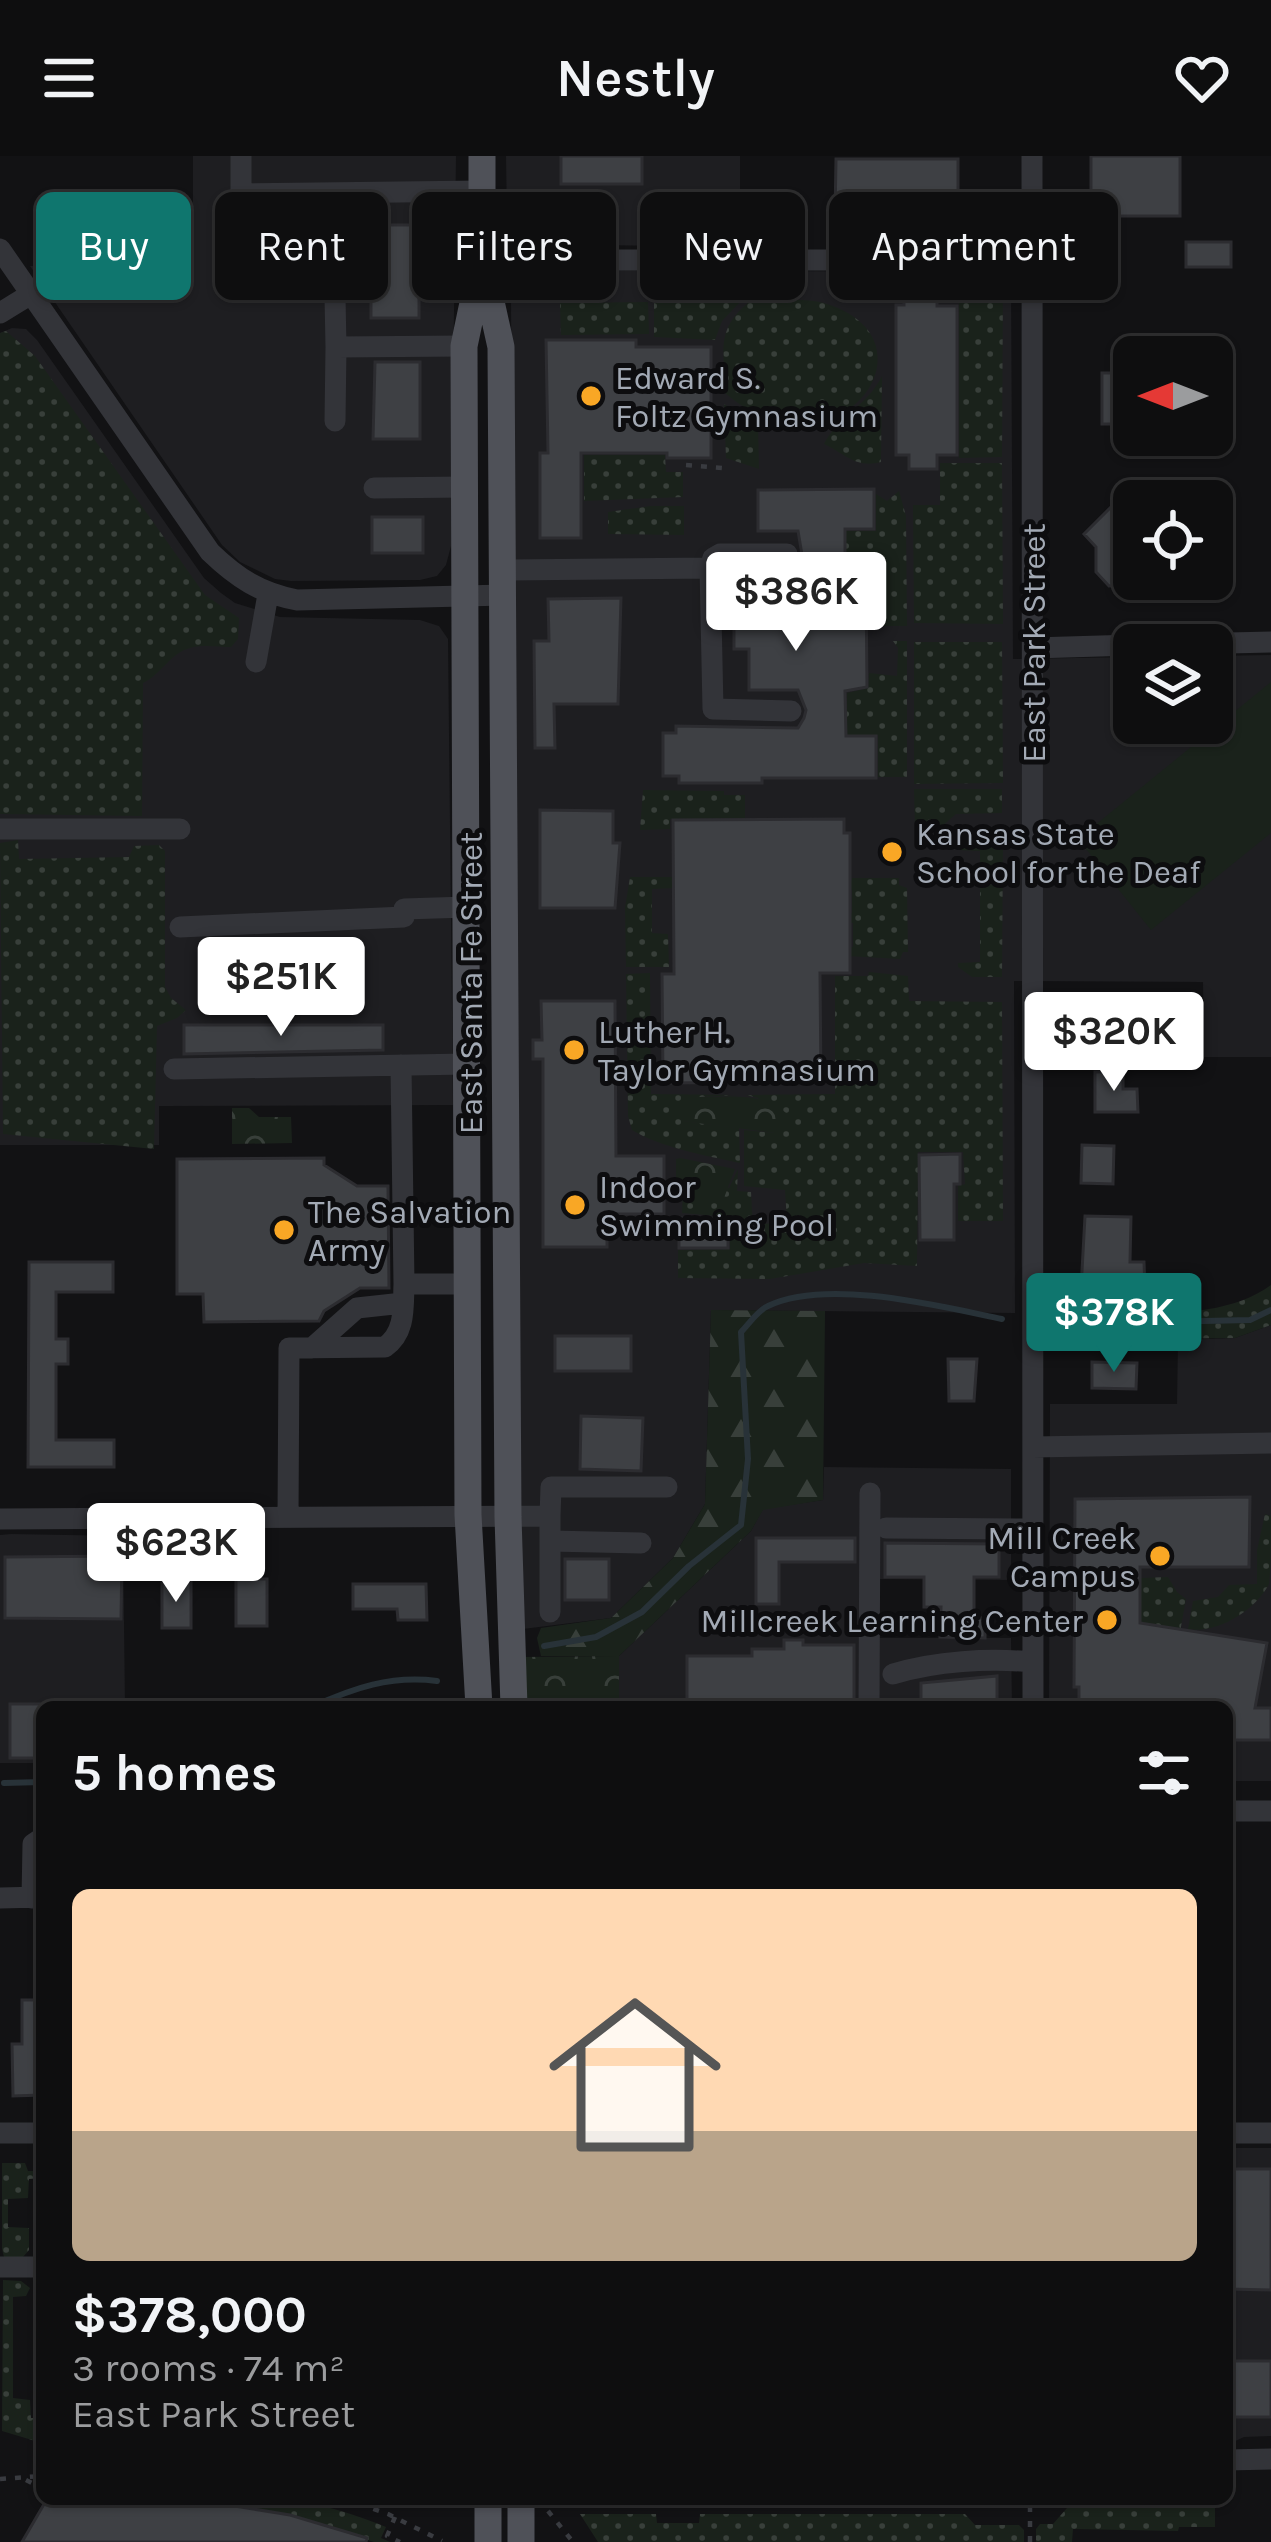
<!DOCTYPE html>
<html lang="en">
<head>
<meta charset="utf-8">
<style>
  :root { --surface:#0e0e0f; --page:#171718; --text:#f1f3f6; --muted:#9b9c9e; --line:#2e2e2f; --accent:#0f766e }
  body { margin:0; font-family:Karla,sans-serif; background:var(--page); color:var(--text); height:100vh; display:flex; flex-direction:column; font-size:45px; white-space:nowrap }
  * { box-sizing:border-box; margin:0 }
  p { font-size:39px; color:var(--muted) }
  .icon { flex:none; width:66px; height:66px; fill:none; stroke:currentColor; stroke-width:2; stroke-linecap:round; stroke-linejoin:round }
  .map { position:relative; flex:1; overflow:hidden }
  .panel { position:absolute; left:36px; top:1545px; width:1197px; height:804px; display:flex; flex-direction:column; background:var(--surface); border-radius:18px; box-shadow:0 3px 9px #0004,0 0 0 3px var(--line) }
  .panel>* { flex:none }
  .guide { position:absolute; left:36px; top:36px; width:1200px; height:108px; display:flex; gap:24px }
  .needle { width:78px; rotate:270deg }
  .tools { position:absolute; left:1113px; top:180px; display:grid; gap:24px }
  .tools a { display:grid; place-items:center; width:120px; height:120px; border-radius:18px; background:var(--surface); box-shadow:0 3px 9px #0004,0 0 0 3px var(--line); font-size:60px }
  .price { position:absolute; translate:-50% -102px; padding:0 27px; border-radius:12px; background:#fff; color:#222; font-size:39px; line-height:78px; filter:drop-shadow(0 3px 6px #0008) }
  .price::after { content:''; position:absolute; left:50%; top:72px; width:36px; height:27px; margin-left:-18px; background:inherit; clip-path:polygon(0 0,100% 0,50% 100%) }
  .price.current { background:var(--accent); color:#fff }
  ul { padding:0; list-style:none }
  li { display:grid; align-content:center; gap:24px; height:636px; padding:0 36px }
  li+li { border-top:3px solid var(--line) }
  li span { display:grid; place-items:center; height:372px; border-radius:18px; color:#555 }
  li>.icon { margin-inline-start:auto }
  span .icon { width:216px; height:216px; fill:#fffc; stroke-width:1 }
  li b { font-size:51px }
  h2 { display:flex; justify-content:space-between; align-items:center; height:144px; padding:0 36px; font-size:51px }
  .pill { padding:0 42px; border-radius:18px; background:var(--surface); box-shadow:0 3px 9px #0004,0 0 0 3px var(--line); font-size:42px; line-height:108px }
  .pill.current { background:var(--accent); color:#fff }
  header { display:flex; justify-content:space-between; align-items:center; height:156px; padding:0 36px; background:var(--surface); font-size:54px; font-weight:600 }
  .map>svg:first-child { display:block }
  .built { fill:#1e1e21 }
  .grass { fill:url(#grass-dots) }
  .forest { fill:url(#forest-firs) }
  .park { fill:url(#park-crowns) }
  .pitch { fill:#1a221b }
  .lines { fill:none; stroke-linecap:round; stroke-linejoin:round }
  .stream { stroke:#283238; stroke-width:6 }
  .building { fill:#3e4044; stroke:#2c2c30; stroke-width:3 }
  .path { stroke:#393b40; stroke-width:4.5; stroke-dasharray:6 9; stroke-linecap:butt }
  .minor { stroke:#333439; stroke-width:21 }
  .major { stroke:#4f5158; stroke-width:27 }
  .poi-dot { fill:#f9a725; stroke:#0d0d0f; stroke-width:4.5 }
  .labels { text-anchor:middle; stroke-width:10; stroke-linejoin:round; paint-order:stroke }
  .poi-label { font-size:33px; fill:#a3aab5; stroke:#0d0d0f; text-anchor:start }
  .street-label { font-size:33px; fill:#a3aab5; stroke:#0d0d0f }
</style>
</head>
<body>
<header><svg class="icon" aria-label="menu" viewBox="0 0 24 24"><path d="M4 6h16M4 12h16M4 18h16"/></svg>Nestly<svg class="icon" aria-label="heart" viewBox="0 0 24 24"><path d="M12 20l-8-8c-3-5 5-10 8-4 3-6 11-1 8 4z"/></svg></header>
<div class="map">
<svg width="1271" height="2386" viewBox="0 0 1271 2386">
  <defs>
    <pattern id="grass-dots" width="8" height="8" patternUnits="userSpaceOnUse" patternTransform="scale(3)"><rect width="8" height="8" fill="#1a221b"/><path d="M2 2h.1M6 6h.1" fill="none" stroke="#383f3a" stroke-width="1.8" stroke-linecap="round"/></pattern>
    <pattern id="forest-firs" width="22" height="20" patternUnits="userSpaceOnUse" patternTransform="scale(3)"><rect width="22" height="20" fill="#1a221b"/><path d="M5 1l3.5 6h-7zM16 11l3.5 6h-7z" fill="#383f3a"/></pattern>
    <pattern id="park-crowns" width="20" height="18" patternUnits="userSpaceOnUse" patternTransform="scale(3)"><rect width="20" height="18" fill="#1a221b"/><path d="M2 6a3 3 0 1 1 6 0M12 15a3 3 0 1 1 6 0" fill="none" stroke="#383f3a"/></pattern>
  </defs>
  <rect width="100%" height="100%" fill="#121214"/>
  <!-- built -->
  <path class="built" d="M 193,0 L 456,0 L 451,390 L 446,409 L 437,420 L 420,424 L 291,425 L 275,423 L 240,406 L 222,389 L 30,110 L 193,110 Z
    M 506,0 L 740,0 L 740,91 L 522,88 L 513,80 L 507,65 Z
    M 541,114 L 1002,116 L 1011,119 L 1013,503 L 1134,501 L 1134,567 L 1212,567 L 1212,500 L 1271,499 L 1271,901 L 1204,901 L 1203,826 L 1014,825 L 1015,1157 L 711,1154 L 705,1348 L 673,1402 L 611,1462 L 523,1473 L 517,1152 L 511,146 L 517,125 Z
    M 12,172 L 26,173 L 37,184 L 204,422 L 221,437 L 235,447 L 280,461 L 420,464 L 439,470 L 448,483 L 453,949 L 159,950 L 159,989 L 0,989 L 0,177 Z
    M 1271,1169 L 1271,1625 L 1227,1625 L 1227,1551 L 1049,1551 L 1050,1248 L 1177,1248 L 1178,1184 L 1235,1182 Z
    M 824,1311 L 1011,1313 L 1011,1424 L 877,1423 L 877,1482 L 1011,1482 L 1012,1551 L 619,1551 L 619,1500 L 751,1375 L 763,1353 L 823,1344 Z
    M 11,1378 L 123,1380 L 125,1551 L 42,1551 L 42,1607 L 0,1607 L 0,1379 Z
    M 1227,1992 L 1271,1992 L 1271,2280 L 1244,2281 L 1227,2289 Z"/>
  <!-- grass -->
  <path class="grass" d="M 930,125 L 1003,125 L 1002,301 L 959,302 L 959,147 L 949,147 L 948,136 L 929,136 Z
    M 741,145 L 722,165 L 715,184 L 654,181 L 654,147 Z
    M 750,145 C 773,145 803,141 824,147 C 946,183 837,332 725,237 C 725,194 714,175 750,145 Z
    M 648,146 L 649,178 L 561,179 L 560,147 Z
    M 6,175 L 35,200 L 205,439 L 239,462 L 238,483 L 231,491 C 219,491 202,488 190,492 C 170,497 161,519 143,527 L 142,660 L 0,658 L 0,177 Z
    M 882,220 L 881,306 C 856,313 844,297 824,288 C 838,260 868,249 882,220 Z
    M 724,248 L 758,269 L 759,313 L 726,302 Z
    M 584,299 L 665,299 L 666,316 L 683,316 L 683,341 L 584,345 Z
    M 940,307 L 1002,307 L 1003,468 L 914,467 L 913,349 L 940,349 Z
    M 899,335 L 906,360 L 907,470 L 870,470 L 869,423 L 847,418 L 847,401 L 830,401 L 830,375 L 876,375 L 876,338 L 887,345 Z
    M 651,350 L 684,350 L 684,379 L 608,378 L 608,356 Z
    M 893,485 L 907,485 L 907,621 L 878,621 L 878,579 L 831,579 L 831,554 L 847,553 L 847,537 L 868,532 L 869,517 L 897,520 L 898,492 Z
    M 914,486 L 1002,486 L 1003,627 L 914,628 Z
    M 914,633 L 1002,633 L 1002,657 L 956,658 L 940,672 L 915,672 Z
    M 643,634 L 724,635 L 724,639 L 745,639 L 745,662 L 670,663 L 670,673 L 640,674 Z
    M 968,683 L 1003,683 L 1002,821 L 972,821 L 958,811 L 958,807 L 980,806 L 980,695 L 958,694 Z
    M 18,684 L 19,703 L 129,701 L 134,690 L 159,689 L 165,695 L 165,831 L 171,842 L 186,854 L 177,862 L 157,870 L 154,993 L 3,978 L 0,687 Z
    M 630,721 L 676,721 L 675,732 L 652,733 L 652,777 L 668,778 L 669,811 L 626,811 L 625,752 Z
    M 852,722 L 899,722 L 899,729 L 907,732 L 908,796 L 903,796 L 900,803 L 847,800 L 847,791 L 853,791 L 853,767 L 848,767 L 848,758 L 852,757 L 852,734 L 848,733 Z
    M 869,816 L 908,820 L 909,845 L 1002,846 L 1003,1065 L 958,1065 L 958,1030 L 965,1028 L 963,996 L 918,996 L 917,1110 L 864,1107 L 770,1123 L 678,1122 L 678,1094 L 730,1093 L 730,1061 L 682,1057 L 683,1035 L 685,1040 L 729,1032 L 738,1013 L 737,1035 L 751,1036 L 753,1072 L 759,1075 L 762,1068 L 787,1066 L 785,1034 L 744,1030 L 744,974 L 775,977 L 758,942 L 746,939 L 835,938 L 835,820 L 868,820 Z
    M 650,817 L 651,938 L 738,939 L 699,941 L 683,965 L 739,972 L 740,1007 C 707,1000 659,991 632,974 L 628,960 L 626,818 Z
    M 1271,1129 L 1271,1169 L 1235,1182 L 1051,1184 L 1050,1158 C 1115,1156 1218,1169 1271,1129 Z
    M 1265,1358 L 1271,1360 C 1271,1379 1271,1411 1269,1428 C 1255,1455 1217,1478 1188,1473 L 1193,1445 L 1218,1441 L 1229,1429 L 1257,1428 L 1257,1394 Z
    M 1168,1421 L 1177,1436 L 1186,1443 L 1180,1476 L 1140,1467 L 1140,1422 Z
    M 2,2007 L 25,2007 L 28,2015 L 42,2015 L 42,2022 L 29,2023 L 28,2042 L 8,2043 L 8,2071 L 29,2072 L 29,2094 L 23,2101 L 4,2101 L 2,2093 Z
    M 3,2124 L 21,2125 L 30,2132 L 26,2140 L 13,2141 L 13,2242 L 30,2244 L 31,2262 L 42,2262 L 42,2287 L 2,2275 Z
    M 246,2343 C 303,2343 333,2350 386,2371 L 381,2382 L 390,2386 L 374,2386 L 290,2359 L 245,2351 Z
    M 1215,2344 L 1215,2371 L 1179,2371 L 1178,2375 L 1073,2373 L 1072,2386 L 1036,2386 L 1036,2373 L 1040,2368 L 1053,2368 L 1067,2352 Z
    M 580,2358 L 656,2358 L 657,2367 L 699,2367 L 700,2358 L 965,2358 L 975,2369 L 1019,2369 L 1024,2374 L 1024,2386 L 598,2386 Z"/>
  <!-- forest -->
  <path class="forest" d="M 711,1154 L 825,1155 L 823,1344 L 763,1354 L 751,1375 L 619,1500 L 541,1500 L 537,1482 L 541,1472 L 611,1462 L 673,1402 L 705,1348 Z"/>
  <!-- park -->
  <path class="park" d="M 699,941 C 733,941 768,935 792,963 L 792,972 L 775,977 L 682,965 L 683,948 Z
    M 232,952 L 249,952 L 259,961 L 291,961 L 292,987 L 232,988 Z
    M 680,1002 L 735,1013 L 724,1042 L 704,1051 L 676,1031 L 676,1003 Z
    M 619,1500 L 619,1551 L 526,1551 L 524,1501 Z"/>
  <!-- pitch -->
  <path class="pitch" d="M 1271,526 L 1271,677 L 1151,774 L 1078,683 Z"/>
  <g class="lines">
    <!-- stream -->
    <path class="stream" d="M 1068,1168 L 1250,1164 L 1271,1154
      M 544,1490 L 596,1481 L 642,1456 L 689,1410 L 741,1369 L 748,1303 L 741,1176 C 749,1168 758,1154 768,1150 C 827,1122 939,1150 1002,1163
      M 312,1551 C 353,1532 391,1519 437,1525
      M 4,1627 L 42,1626"/>
  </g>
  <!-- building -->
  <path class="building" d="M 561,0 L 642,0 L 642,28 L 561,28 Z
    M 1091,0 L 1180,0 L 1180,60 L 1091,60 Z
    M 836,3 L 958,3 L 958,61 L 927,60 L 927,44 L 869,44 L 869,60 L 835,59 Z
    M 371,69 L 419,69 L 419,162 L 371,162 Z
    M 1186,86 L 1231,86 L 1231,111 L 1186,111 Z
    M 904,139 L 937,139 L 937,150 L 957,150 L 957,299 L 937,299 L 937,313 L 909,313 L 909,299 L 896,299 L 896,149 L 904,149 Z
    M 546,184 L 636,184 L 636,191 L 711,191 L 711,302 L 667,302 L 667,297 L 581,297 L 581,382 L 540,382 L 540,297 L 548,297 Z
    M 375,206 L 420,206 L 420,283 L 373,283 Z
    M 1102,217 L 1134,217 L 1134,268 L 1102,268 Z
    M 1134,328 L 1134,429 L 1109,430 L 1096,416 L 1096,391 L 1084,378 Z
    M 874,333 L 874,373 L 845,373 L 845,420 L 866,424 L 867,531 L 845,535 L 846,580 L 876,580 L 876,622 L 762,622 L 762,627 L 679,627 L 679,620 L 663,620 L 663,577 L 676,577 L 676,570 L 798,572 L 804,562 L 806,554 L 798,534 L 749,534 L 749,493 L 734,493 L 734,463 L 749,463 L 749,418 L 798,418 L 802,399 L 798,375 L 758,375 L 758,334 Z
    M 372,361 L 423,361 L 423,397 L 372,397 Z
    M 621,442 L 618,548 L 554,548 L 555,592 L 535,592 L 534,485 L 549,485 L 548,443 Z
    M 540,654 L 613,655 L 613,687 L 620,687 L 615,752 L 540,752 Z
    M 844,663 L 844,677 L 850,677 L 850,817 L 820,817 L 821,926 L 663,927 L 662,818 L 674,818 L 673,664 Z
    M 541,845 L 615,845 L 616,1000 L 664,1000 L 664,1058 L 607,1058 L 607,1091 L 543,1091 L 543,903 L 533,903 L 533,884 L 542,884 Z
    M 1142,847 L 1143,879 L 1098,880 L 1097,848 Z
    M 184,869 L 383,869 L 383,894 L 184,898 Z
    M 1123,915 L 1123,933 L 1137,933 L 1138,956 L 1095,956 L 1095,916 Z
    M 1082,989 L 1114,990 L 1113,1028 L 1081,1027 Z
    M 960,998 L 960,1028 L 954,1028 L 954,1084 L 920,1084 L 919,999 Z
    M 324,1002 L 324,1009 L 357,1030 L 388,1030 L 389,1132 L 360,1132 L 324,1155 L 319,1165 L 204,1166 L 203,1138 L 177,1138 L 177,1003 Z
    M 1085,1060 L 1131,1061 L 1130,1106 L 1144,1106 L 1145,1132 L 1081,1133 Z
    M 679,1062 L 728,1063 L 728,1092 L 679,1092 Z
    M 29,1106 L 113,1106 L 113,1136 L 56,1136 L 56,1183 L 68,1183 L 68,1208 L 56,1208 L 56,1284 L 114,1284 L 114,1311 L 28,1311 Z
    M 555,1180 L 631,1180 L 631,1215 L 555,1215 Z
    M 948,1203 L 977,1203 L 974,1245 L 949,1245 Z
    M 1092,1206 L 1137,1207 L 1136,1233 L 1092,1232 Z
    M 581,1260 L 643,1262 L 641,1315 L 580,1313 Z
    M 1250,1341 L 1249,1411 L 1140,1411 L 1140,1467 L 1267,1487 L 1255,1552 L 1271,1552 L 1271,1584 L 1227,1584 L 1227,1551 L 1079,1551 L 1079,1531 L 1074,1531 L 1075,1343 Z
    M 756,1382 L 855,1382 L 855,1406 L 779,1406 L 779,1448 L 756,1448 Z
    M 885,1387 L 999,1388 L 999,1421 L 974,1421 L 974,1462 L 985,1462 L 985,1482 L 940,1481 L 941,1451 L 924,1451 L 924,1421 L 885,1421 Z
    M 122,1400 L 121,1463 L 5,1462 L 5,1401 Z
    M 565,1403 L 609,1403 L 609,1444 L 565,1444 Z
    M 236,1423 L 267,1423 L 267,1470 L 236,1470 Z
    M 162,1426 L 191,1426 L 191,1472 L 162,1472 Z
    M 353,1428 L 426,1428 L 427,1464 L 398,1464 L 397,1453 L 353,1453 Z
    M 784,1484 L 803,1484 L 803,1489 L 854,1489 L 854,1551 L 687,1551 L 687,1500 L 752,1500 L 752,1493 L 784,1493 Z
    M 997,1520 L 997,1551 L 921,1551 L 921,1527 Z
    M 10,1548 L 42,1548 L 42,1602 L 10,1602 Z
    M 22,1844 L 42,1844 L 42,1939 L 13,1940 L 12,1888 L 22,1888 Z
    M 1227,2013 L 1271,2013 L 1271,2134 L 1227,2133 Z
    M 1233,2205 L 1271,2205 L 1271,2261 L 1233,2261 Z
    M 47,2343 L 65,2348 L 127,2343 L 204,2345 L 290,2359 L 367,2382 L 366,2386 L 22,2386 Z"/>
  <g class="lines">
    <!-- path -->
    <path class="path" d="M 686,309 L 723,312
      M 0,2323 L 42,2320
      M 26,2324 L 42,2332
      M 63,2343 L 70,2347
      M 89,2343 L 89,2346
      M 345,2343 L 388,2358 L 442,2385
      M 238,2349 L 239,2343
      M 548,2355 L 573,2386
      M 395,2361 L 387,2380 L 400,2386
      M 1030,2386 L 1030,2350"/>
    <!-- minor -->
    <path class="minor" d="M 241,0 L 241,38 L 482,35
      M 1032,0 L 1033,1551
      M 333,37 L 336,191 L 464,190
      M 0,93 L 210,396 C 237,422 260,437 297,444 L 505,439
      M 482,104 L 1032,104
      M 0,157 L 31,138
      M 335,265 L 336,191
      M 374,332 L 465,331
      M 710,412 L 713,553 L 791,555
      M 505,414 L 710,412 L 713,402 L 720,398 L 787,398
      M 1144,489 L 1271,486
      M 1033,492 L 1134,489
      M 256,506 L 268,438
      M 0,673 L 180,673
      M 404,753 L 467,751
      M 180,771 L 404,761
      M 401,909 L 404,1128
      M 174,913 L 467,908
      M 312,1192 L 357,1152 L 403,1147
      M 1033,1291 L 1271,1287
      M 550,1360 L 551,1331 L 667,1331
      M 288,1361 L 289,1192 L 385,1191 C 406,1176 403,1151 404,1128 L 468,1128
      M 0,1363 L 550,1360 L 550,1456
      M 886,1372 L 1033,1373
      M 550,1385 L 641,1387
      M 893,1518 C 936,1505 988,1502 1033,1506
      M 869,1551 L 870,1337
      M 1227,1655 L 1271,1655
      M 0,1742 L 41,1741
      M 32,1742 L 33,1688 L 42,1682
      M 0,1977 L 42,1977
      M 1227,1977 L 1271,1977
      M 0,2111 L 42,2111
      M 1227,2304 L 1271,2303"/>
    <!-- major -->
    <path class="major" d="M 484,114 L 501,191 L 508,1361 L 514,1551
      M 479,1551 L 468,1359 L 464,190 L 482,104 L 482,0
      M 488,2386 L 488,2343
      M 521,2386 L 521,2343"/>
  </g>
  <!-- markers -->
  <g class="poi-dot">
    <circle cx="591" cy="240" r="12"/>
    <circle cx="892" cy="696" r="12"/>
    <circle cx="574" cy="894" r="12"/>
    <circle cx="575" cy="1049" r="12"/>
    <circle cx="284" cy="1074" r="12"/>
    <circle cx="1160" cy="1400" r="12"/>
    <circle cx="1107" cy="1464" r="12"/>
  </g>
  <g class="labels">
    <!-- poi labels -->
    <g class="poi-label">
      <text x="615" y="233">Edward S.<tspan x="615" dy="38">Foltz Gymnasium</tspan></text>
      <text x="916" y="689">Kansas State<tspan x="916" dy="38">School for the Deaf</tspan></text>
      <text x="598" y="887">Luther H.<tspan x="598" dy="38">Taylor Gymnasium</tspan></text>
      <text x="599" y="1042">Indoor<tspan x="599" dy="38">Swimming Pool</tspan></text>
      <text x="308" y="1067">The Salvation<tspan x="308" dy="38">Army</tspan></text>
      <text x="1136" y="1393" text-anchor="end">Mill Creek<tspan x="1136" dy="38">Campus</tspan></text>
      <text x="1083" y="1476" text-anchor="end">Millcreek Learning Center</text>
    </g>
    <!-- street labels -->
    <g class="street-label">
      <text transform="translate(1033 487) rotate(-90)" y="12">East Park Street</text>
      <text transform="translate(470 827) rotate(-90)" y="12">East Santa Fe Street</text>
    </g>
  </g>
</svg>
<div class="tools">
<a><svg class="needle" viewBox="-14 -14 28 28"><path d="M0-13l5 13h-10z" fill="#e53935"/><path d="M0 13l5-13h-10z" fill="#9b9c9e"/></svg></a>
<a><svg class="icon" aria-label="locate" viewBox="0 0 24 24"><circle cx="12" cy="12" r="6"/><path d="M12 2v4M12 18v4M2 12h4M18 12h4"/></svg></a>
<a><svg class="icon" aria-label="layers" viewBox="0 0 24 24"><path d="M12 4l9 5-9 5-9-5zM3 14l9 5 9-5"/></svg></a>
</div>
<b class="price" style="left:796px;top:498px">$386K</b>
<b class="price" style="left:281px;top:883px">$251K</b>
<b class="price" style="left:1114px;top:938px">$320K</b>
<b class="price current" style="left:1114px;top:1219px">$378K</b>
<b class="price" style="left:176px;top:1449px">$623K</b>
<div class="guide">
<a class="pill current">Buy</a>
<a class="pill">Rent</a>
<a class="pill">Filters</a>
<a class="pill">New</a>
<a class="pill">Apartment</a>
</div>
<section class="panel">
<h2>5 homes<svg class="icon" aria-label="filters" viewBox="0 0 24 24"><path d="M4 7h16M4 17h16"/><circle cx="9" cy="7" r="2"/><circle cx="15" cy="17" r="2"/></svg></h2>
<ul>
<li><span style="background:linear-gradient(#ffd9b3 65%,#b9a48a 0)"><svg class="icon" aria-label="home" viewBox="0 0 24 24"><path d="M3 11l9-7 9 7M6 9v11h12V9"/></svg></span><div><b>$378,000</b><p>3 rooms · 74 m²</p><p>East Park Street</p></div></li>
</ul>
</section>
</div>
</body>
</html>
